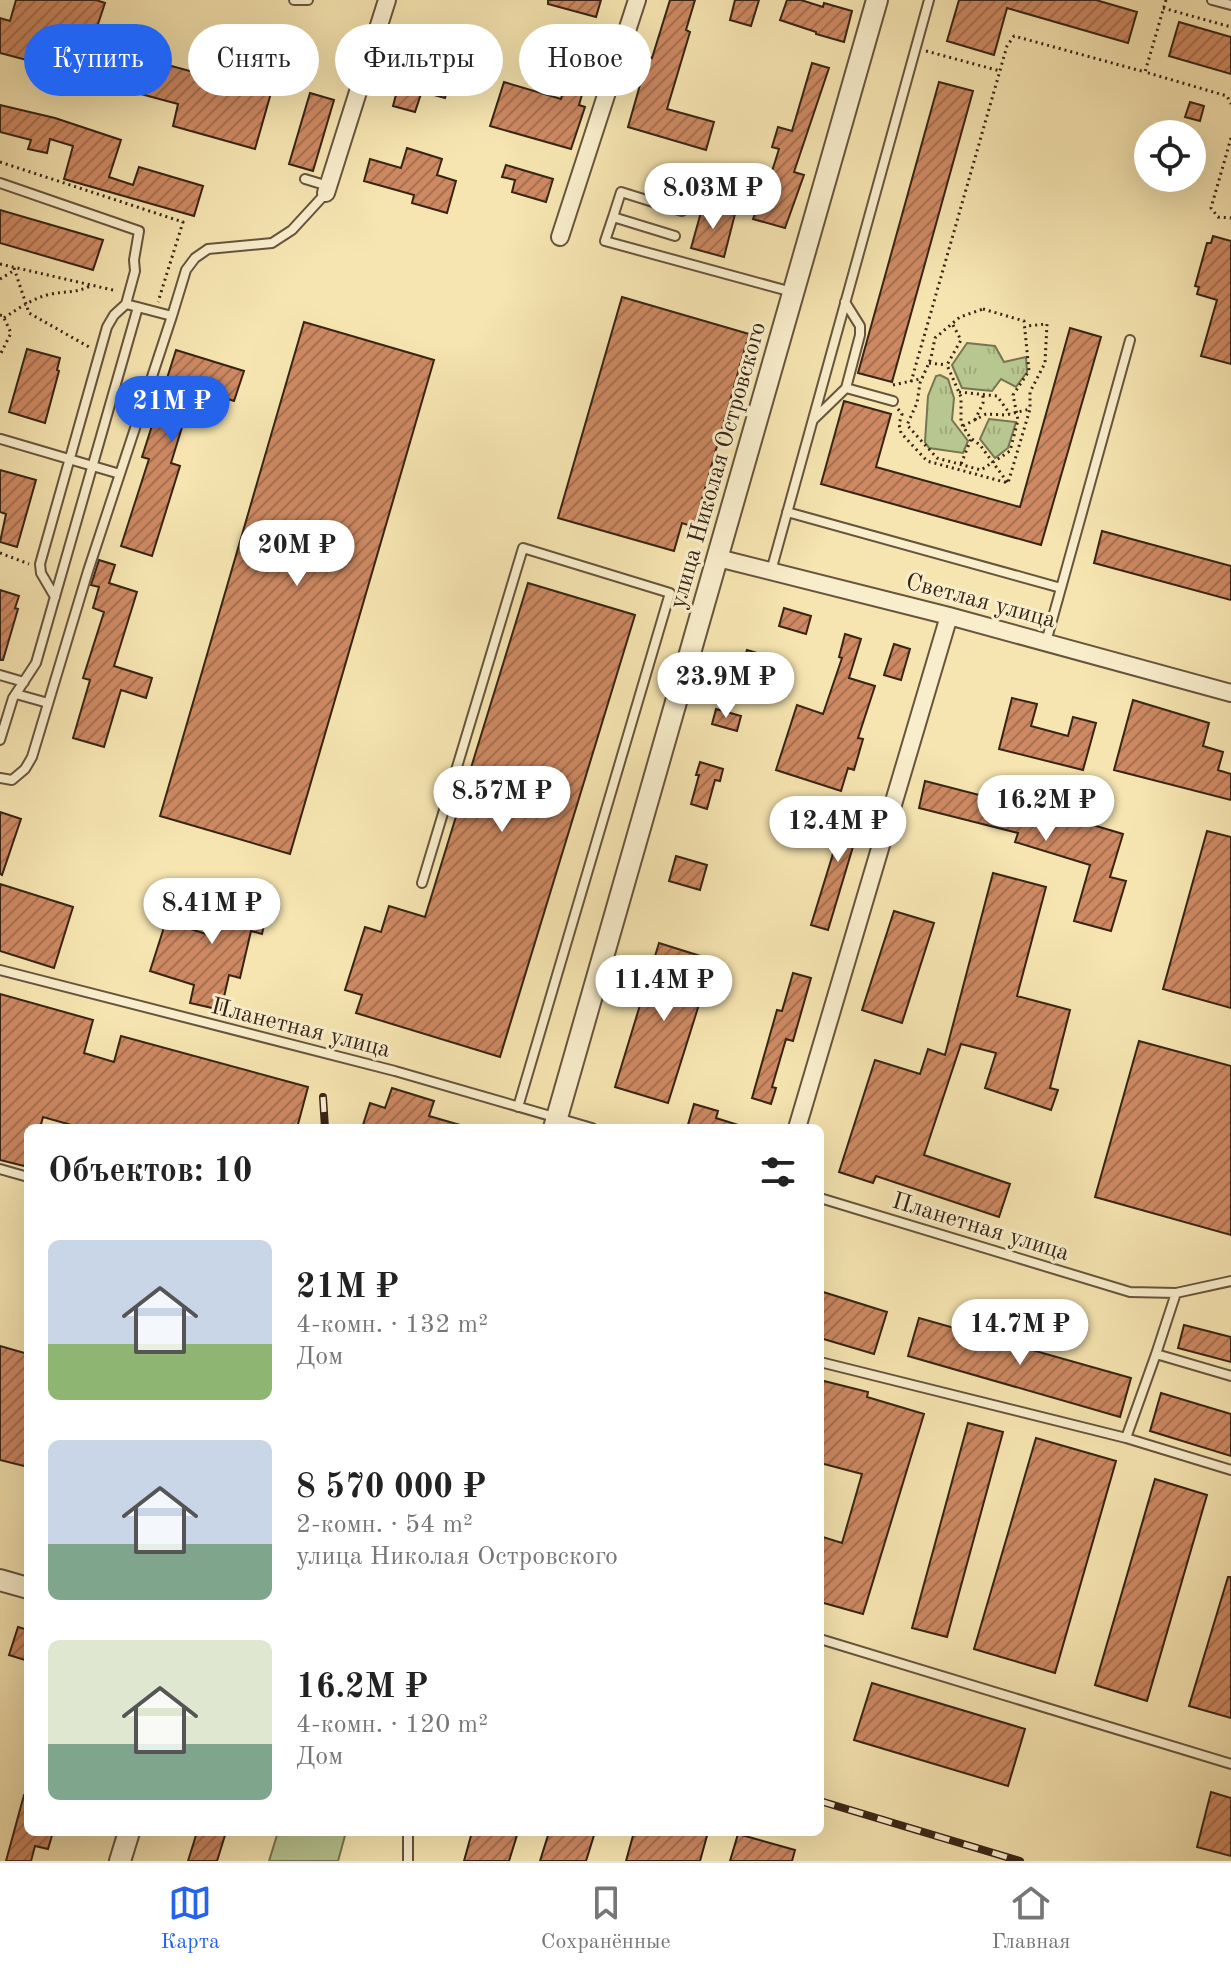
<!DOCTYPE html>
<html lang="ru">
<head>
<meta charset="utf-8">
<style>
  :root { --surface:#fff; --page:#f2f2f2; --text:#222; --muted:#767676; --line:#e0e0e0; --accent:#2563eb }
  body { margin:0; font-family:"Old Standard TT",serif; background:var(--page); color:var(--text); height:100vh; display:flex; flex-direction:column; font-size:30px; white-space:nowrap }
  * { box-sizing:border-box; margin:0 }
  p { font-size:26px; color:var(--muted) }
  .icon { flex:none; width:44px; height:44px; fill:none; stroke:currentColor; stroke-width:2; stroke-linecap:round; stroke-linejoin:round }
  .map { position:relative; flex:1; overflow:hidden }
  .panel { position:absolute; left:24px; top:1124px; width:800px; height:712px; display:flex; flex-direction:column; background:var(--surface); border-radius:12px; box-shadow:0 8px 32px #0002 }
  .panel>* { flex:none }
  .guide { position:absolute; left:24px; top:24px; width:800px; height:72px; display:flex; gap:16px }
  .buttons { position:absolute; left:1134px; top:120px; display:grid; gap:16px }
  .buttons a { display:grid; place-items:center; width:72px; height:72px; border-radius:50%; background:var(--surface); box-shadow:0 8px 32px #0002; font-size:40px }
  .price { position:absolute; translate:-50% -68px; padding:0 18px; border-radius:28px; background:#fff; color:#222; font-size:26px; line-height:52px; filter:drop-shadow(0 2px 4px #0008) }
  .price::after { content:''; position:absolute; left:50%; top:48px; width:24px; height:18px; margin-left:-12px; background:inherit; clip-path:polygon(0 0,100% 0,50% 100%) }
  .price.on { background:var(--accent); color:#fff }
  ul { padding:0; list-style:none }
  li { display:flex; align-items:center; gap:24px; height:200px; padding:0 24px }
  li span { display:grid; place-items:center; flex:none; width:224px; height:160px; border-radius:12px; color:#555 }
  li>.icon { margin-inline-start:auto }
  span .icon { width:96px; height:96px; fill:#fffc; stroke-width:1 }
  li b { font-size:34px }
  h2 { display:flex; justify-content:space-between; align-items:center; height:96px; padding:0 24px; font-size:34px }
  .tag { padding:0 28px; border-radius:36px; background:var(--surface); box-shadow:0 8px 32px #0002; font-size:28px; line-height:72px }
  .tag.on { background:var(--accent); color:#fff }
  .dock { display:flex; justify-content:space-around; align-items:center; height:112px; border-top:2px solid var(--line); background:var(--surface); font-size:22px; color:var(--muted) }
  .dock a { display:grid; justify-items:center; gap:4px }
  .dock .on { color:var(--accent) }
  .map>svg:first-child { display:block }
  .park { fill:url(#park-tufts); stroke:#787552; stroke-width:2 }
  .pitch { fill:#b8c68f; stroke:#787552; stroke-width:2 }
  .building { fill:url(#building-hatch); stroke:#372416; stroke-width:2 }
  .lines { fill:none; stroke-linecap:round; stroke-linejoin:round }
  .service-casing { stroke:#67543d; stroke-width:12 }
  .minor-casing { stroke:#67543d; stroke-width:20 }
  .tertiary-casing { stroke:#67543d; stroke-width:24 }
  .path { stroke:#372416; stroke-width:3; stroke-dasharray:2 4; stroke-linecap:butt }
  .service { stroke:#f9eecc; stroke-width:8 }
  .minor { stroke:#f9eecc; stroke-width:16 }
  .tertiary { stroke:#f9eecc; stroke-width:20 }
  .rail-casing { stroke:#372416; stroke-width:8 }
  .rail { stroke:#f9eecc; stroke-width:5; stroke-dasharray:15; stroke-linecap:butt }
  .labels { text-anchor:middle; stroke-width:6; stroke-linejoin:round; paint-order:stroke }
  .street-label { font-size:24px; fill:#372416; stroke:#f9eecc }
</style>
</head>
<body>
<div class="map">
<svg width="1231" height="1861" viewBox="0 0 1231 1861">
  <defs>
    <pattern id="park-tufts" width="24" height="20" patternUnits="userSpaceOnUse" patternTransform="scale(2)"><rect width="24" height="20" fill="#b8c68f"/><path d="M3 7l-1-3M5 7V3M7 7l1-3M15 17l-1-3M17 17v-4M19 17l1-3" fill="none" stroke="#9faa7b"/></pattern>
    <pattern id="building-hatch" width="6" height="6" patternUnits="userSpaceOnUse" patternTransform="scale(2)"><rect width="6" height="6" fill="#ce8962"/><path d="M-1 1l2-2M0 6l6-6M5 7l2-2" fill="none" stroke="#a87050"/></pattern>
  </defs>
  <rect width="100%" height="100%" fill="#f6e5b1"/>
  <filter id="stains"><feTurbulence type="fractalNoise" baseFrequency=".0025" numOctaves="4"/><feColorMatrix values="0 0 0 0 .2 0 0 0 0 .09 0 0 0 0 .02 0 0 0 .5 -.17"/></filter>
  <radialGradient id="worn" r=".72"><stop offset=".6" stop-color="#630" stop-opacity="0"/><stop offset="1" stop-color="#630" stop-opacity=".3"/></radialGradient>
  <!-- park -->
  <path class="park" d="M 967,343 L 995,346 L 1004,362 L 1026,357 L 1027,372 L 1016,387 L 1001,379 L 992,391 L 962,388 L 952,365 Z
    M 940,375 L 948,379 L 954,398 L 952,420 L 968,441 L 963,453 L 929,448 L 925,442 L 928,396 L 936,376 Z
    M 989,419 L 1016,422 L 1008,448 L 995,458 L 980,439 Z"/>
  <!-- pitch -->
  <path class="pitch" d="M 278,1832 L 346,1832 L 338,1861 L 269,1861 Z"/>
  <!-- building -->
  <path class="building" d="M 16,0 L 96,0 L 105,3 L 95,33 L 87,30 L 76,73 L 0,53 L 0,18 L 10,21 Z
    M 548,0 L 601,0 L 596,17 L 548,4 Z
    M 670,0 L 695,0 L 686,30 L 690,32 L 667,109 L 714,122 L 706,150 L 628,127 L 648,57 L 652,58 Z
    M 735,0 L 759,0 L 751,26 L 730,20 Z
    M 787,0 L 801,0 L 823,7 L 824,3 L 852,11 L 844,42 L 816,34 L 816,32 L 780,20 Z
    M 959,0 L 1096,0 L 1137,12 L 1128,43 L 1007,8 L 994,55 L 947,41 Z
    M 1179,22 L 1231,37 L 1231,74 L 1169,56 Z
    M 577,43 L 595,49 L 579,105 L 585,107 L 571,149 L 490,126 L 504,82 L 561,99 Z
    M 120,52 L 271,93 L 255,149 L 173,126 L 178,104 L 111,86 Z
    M 812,63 L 829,68 L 794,172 L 804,175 L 785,228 L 753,219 L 759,202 L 762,203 L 779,149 L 772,147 L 778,127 L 792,131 Z
    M 423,65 L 452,74 L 445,98 L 416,90 Z
    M 939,82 L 973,91 L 892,382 L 858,373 Z
    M 398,87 L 421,94 L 415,112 L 393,106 Z
    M 310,93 L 334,100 L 313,171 L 289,164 Z
    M 1190,102 L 1204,106 L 1200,121 L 1185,117 Z
    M 0,105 L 55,118 L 121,140 L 109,177 L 133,185 L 139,167 L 203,186 L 194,216 L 64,179 L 73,146 L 50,139 L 47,153 L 28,149 L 31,140 L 0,132 Z
    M 407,148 L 442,159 L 437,175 L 456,181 L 447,213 L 412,203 L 414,195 L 364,181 L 370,159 L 401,168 Z
    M 506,165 L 553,179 L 546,202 L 512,192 L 515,180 L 502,177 Z
    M 703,205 L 735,214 L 724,257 L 691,248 Z
    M 0,210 L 103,240 L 93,270 L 0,243 Z
    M 1213,236 L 1231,241 L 1231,364 L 1201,356 L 1217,300 L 1197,294 L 1199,287 L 1195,286 L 1207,243 L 1211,243 Z
    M 622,297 L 749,334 L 694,527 L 682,523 L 674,551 L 558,518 Z
    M 304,322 L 434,360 L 290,854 L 160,816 Z
    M 1070,328 L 1101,337 L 1041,545 L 821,484 L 844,401 L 891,414 L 876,467 L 1020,507 Z
    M 27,349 L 60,358 L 57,370 L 59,371 L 45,423 L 9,412 Z
    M 176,350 L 244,371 L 234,401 L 185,385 L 177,408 L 187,411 L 171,463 L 180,466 L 152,556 L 121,546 L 149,459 L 142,457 Z
    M 0,470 L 36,480 L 17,547 L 0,542 L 6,514 L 0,512 Z
    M 1102,531 L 1231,566 L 1231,600 L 1094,563 Z
    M 99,560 L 115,565 L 109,583 L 137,592 L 114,666 L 152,678 L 146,698 L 121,690 L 104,747 L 73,738 L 90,680 L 83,678 L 104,612 L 93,608 L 99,587 L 91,585 Z
    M 528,583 L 635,615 L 500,1057 L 356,1013 L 362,995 L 345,990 L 365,927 L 381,932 L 389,906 L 425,917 Z
    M 0,590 L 19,596 L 15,608 L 18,609 L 3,660 L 0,660 Z
    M 784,608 L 811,616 L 806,634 L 779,626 Z
    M 845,634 L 861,639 L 849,678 L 875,686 L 858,738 L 863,739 L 854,770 L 848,768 L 841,791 L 776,770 L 797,705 L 823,714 L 842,658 L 839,657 Z
    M 894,644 L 910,649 L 901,680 L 884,675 Z
    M 747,650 L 781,660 L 775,682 L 740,672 Z
    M 1012,698 L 1037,704 L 1031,726 L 1068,736 L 1073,717 L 1096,723 L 1083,770 L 999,749 Z
    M 1133,700 L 1209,723 L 1203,746 L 1223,752 L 1218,770 L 1231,774 L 1231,800 L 1114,770 Z
    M 716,709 L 741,716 L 737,731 L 712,724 Z
    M 700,762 L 723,769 L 720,781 L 715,780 L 707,809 L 691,804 L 699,775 L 696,775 Z
    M 925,781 L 1026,807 L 1026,805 L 1123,834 L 1110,877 L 1126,881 L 1111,931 L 1074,921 L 1090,865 L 1015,842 L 1018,833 L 919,808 Z
    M 840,803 L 864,810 L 828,930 L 811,925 L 832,857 L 840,824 L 835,823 Z
    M 0,812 L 21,819 L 2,875 L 0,874 Z
    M 1207,831 L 1231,837 L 1231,1008 L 1163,989 Z
    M 676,856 L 707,865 L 700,890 L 669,881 Z
    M 993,873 L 1046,887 L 1017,996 L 1070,1010 L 1050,1088 L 1058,1090 L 1051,1110 L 985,1088 L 996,1053 L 961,1044 L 924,1155 L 1010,1184 L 999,1217 L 876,1176 L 873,1183 L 839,1172 L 875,1060 L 920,1074 L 928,1049 L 945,1055 Z
    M 0,884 L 73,907 L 54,968 L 0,951 Z
    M 216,887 L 270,899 L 262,934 L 251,931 L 240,978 L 229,975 L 221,1010 L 190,1003 L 194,985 L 150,971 L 166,921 L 206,934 Z
    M 894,911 L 934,923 L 902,1023 L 862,1010 Z
    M 659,943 L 713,960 L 668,1103 L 615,1087 Z
    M 793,973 L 811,978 L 793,1041 L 786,1039 L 772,1087 L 776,1088 L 771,1104 L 752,1098 L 777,1010 L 782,1011 Z
    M 0,994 L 93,1020 L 84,1053 L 114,1062 L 121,1036 L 308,1087 L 297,1128 L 82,1128 L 43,1117 L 40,1128 L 28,1128 L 28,1167 L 0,1160 Z
    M 1139,1041 L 1231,1066 L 1231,1235 L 1095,1197 Z
    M 392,1088 L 434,1101 L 429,1116 L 460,1125 L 459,1128 L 362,1128 L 370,1103 L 385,1108 Z
    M 694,1104 L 718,1111 L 716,1118 L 738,1125 L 737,1128 L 687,1128 Z
    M 820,1291 L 887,1312 L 874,1354 L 820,1338 Z
    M 919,1318 L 1131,1378 L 1120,1417 L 908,1356 Z
    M 1184,1325 L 1231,1337 L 1231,1362 L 1178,1348 Z
    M 0,1346 L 28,1354 L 28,1467 L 0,1460 Z
    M 820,1380 L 868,1392 L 867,1397 L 924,1414 L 863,1614 L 820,1602 L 820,1536 L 842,1543 L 862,1474 L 820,1463 Z
    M 1161,1393 L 1231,1414 L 1231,1456 L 1150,1431 Z
    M 968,1423 L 1003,1432 L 947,1637 L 912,1628 Z
    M 1036,1438 L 1116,1461 L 1055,1673 L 974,1649 Z
    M 1155,1479 L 1207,1495 L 1147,1701 L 1095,1685 Z
    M 1228,1577 L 1231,1577 L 1231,1718 L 1189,1706 Z
    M 18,1627 L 28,1630 L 28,1661 L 9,1655 Z
    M 872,1683 L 1025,1729 L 1008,1786 L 854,1740 Z
    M 1211,1792 L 1231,1798 L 1231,1856 L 1197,1847 Z
    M 24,1795 L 28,1795 L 28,1832 L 53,1832 L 48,1849 L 35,1846 L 31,1861 L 6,1861 Z
    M 197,1832 L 226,1832 L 217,1861 L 188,1861 Z
    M 472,1832 L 518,1832 L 509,1861 L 464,1861 Z
    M 549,1832 L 595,1832 L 586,1861 L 540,1861 Z
    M 634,1832 L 708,1832 L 700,1861 L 626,1861 Z
    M 738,1834 L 795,1850 L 792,1861 L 730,1861 Z"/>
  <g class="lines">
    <!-- service casing -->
    <g class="service-casing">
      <path id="service" d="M 294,0 L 308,0
        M 1212,0 L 1231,5
        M 305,179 L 328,186
        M 0,183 L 139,231 L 134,260 L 135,271 L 126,304 L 172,316 L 186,270 L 195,258 L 208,249 L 272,243 L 292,230 L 326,193
        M 613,217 L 621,192 L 682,211
        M 675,236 L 613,217 L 605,241 L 792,292
        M 846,388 L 893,401
        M 813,420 L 846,388 L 860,335 L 860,326 L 845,302
        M 1,439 L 120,474
        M 787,512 L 1061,588
        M 771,571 L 929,0
        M 55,597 L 41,573 L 40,564 L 107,327 L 114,315 L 126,304
        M 1046,642 L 1130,340
        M 0,675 L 24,682
        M 16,694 L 48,703
        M 0,740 L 13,698 L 36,663 L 138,307
        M 0,778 L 12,780 L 25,769 L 32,757 L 88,571 L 172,316
        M 422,883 L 523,548 L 670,593 L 518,1107
        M 0,970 L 395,1071 L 592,1128
        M 0,1169 L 28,1177
        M 820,1198 L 1130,1292 L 1176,1293 L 1231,1281
        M 1156,1354 L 1176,1293
        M 820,1362 L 1126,1438 L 1231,1470
        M 1126,1438 L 1156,1354 L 1231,1376
        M 820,1639 L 1231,1764
        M 408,1832 L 408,1861"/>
    </g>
    <!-- minor casing -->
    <g class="minor-casing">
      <path id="minor" d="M 326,193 L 387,0
        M 560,237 L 637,0
        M 718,558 L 949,616 L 1231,693
        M 797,1128 L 949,616"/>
    </g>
    <!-- tertiary casing -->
    <g class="tertiary-casing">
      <path id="tertiary" d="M 554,1128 L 877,0
        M 0,1580 L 28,1588
        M 120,1861 L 129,1832"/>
    </g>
    <!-- path -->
    <path class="path" d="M 1166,0 L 1145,72 L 1227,96 L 1231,104
      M 1163,8 L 1231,27
      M 926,51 L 1000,71
      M 1231,138 L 1211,208 L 1218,217 L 1231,218
      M 0,162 L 183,222 L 158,302
      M 0,264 L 117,291
      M 14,268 L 29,313 L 89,347
      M 0,279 L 15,270
      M 983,309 L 1024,321 L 1029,371 L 1013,395 L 1018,420 L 1010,451 L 981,470 L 937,458 L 907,425 L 917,403 L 920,383 L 931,358 L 935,338 L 960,317 Z
      M 0,315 L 3,316 L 11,333 L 0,355
      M 4,318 C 19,308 33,298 51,294 C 66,291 77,293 90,286
      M 953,325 L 961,340 L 947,365 L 961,397 L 961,423 L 971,439 L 961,464
      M 929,363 L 947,365
      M 911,382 L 1007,46 L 1014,36 L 1145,72
      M 893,385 L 920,379
      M 959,392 L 997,396 L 1010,414
      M 898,409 L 902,414 L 899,424 L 901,433 L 927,461 L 1008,483 L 1030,409 L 1030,392 L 1045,363 L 1047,324 L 1026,326
      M 975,420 L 983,403 L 983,394
      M 963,426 L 986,414 L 1006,415 L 1030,409
      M 972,439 L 980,445 L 1008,483
      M 0,553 L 29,564"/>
    <!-- service -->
    <use href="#service" class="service"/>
    <!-- minor -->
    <use href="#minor" class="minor"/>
    <!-- tertiary -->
    <use href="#tertiary" class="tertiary"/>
    <!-- rail casing -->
    <g class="rail-casing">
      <path id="rail" d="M 323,1097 L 325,1128
        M 820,1801 L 1020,1861"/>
    </g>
    <!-- rail -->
    <use href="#rail" class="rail"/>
  </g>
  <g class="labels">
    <!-- street labels -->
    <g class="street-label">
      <text transform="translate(717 465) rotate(-74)" y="8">улица Николая Островского</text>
      <text transform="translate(981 600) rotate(15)" y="8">Светлая улица</text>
      <text transform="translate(301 1027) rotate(14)" y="8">Планетная улица</text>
      <text transform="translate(981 1226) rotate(17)" y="8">Планетная улица</text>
    </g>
  </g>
  <rect width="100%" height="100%" filter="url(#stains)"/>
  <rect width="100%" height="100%" fill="url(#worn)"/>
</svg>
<div class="buttons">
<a><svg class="icon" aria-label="locate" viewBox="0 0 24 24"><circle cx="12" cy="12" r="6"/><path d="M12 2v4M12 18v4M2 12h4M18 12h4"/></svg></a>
</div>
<b class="price" style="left:713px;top:231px">8.03M ₽</b>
<b class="price on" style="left:172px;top:444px">21M ₽</b>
<b class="price" style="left:297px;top:588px">20M ₽</b>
<b class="price" style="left:726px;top:720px">23.9M ₽</b>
<b class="price" style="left:502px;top:834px">8.57M ₽</b>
<b class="price" style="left:1046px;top:843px">16.2M ₽</b>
<b class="price" style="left:838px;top:864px">12.4M ₽</b>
<b class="price" style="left:212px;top:946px">8.41M ₽</b>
<b class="price" style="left:664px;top:1023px">11.4M ₽</b>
<b class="price" style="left:1020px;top:1367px">14.7M ₽</b>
<div class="guide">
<a class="tag on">Купить</a>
<a class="tag">Снять</a>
<a class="tag">Фильтры</a>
<a class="tag">Новое</a>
</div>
<section class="panel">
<h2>Объектов: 10<svg class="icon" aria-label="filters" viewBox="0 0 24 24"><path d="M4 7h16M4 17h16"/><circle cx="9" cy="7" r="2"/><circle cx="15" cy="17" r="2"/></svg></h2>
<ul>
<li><span style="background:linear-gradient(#c9d6e8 65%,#8fb573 0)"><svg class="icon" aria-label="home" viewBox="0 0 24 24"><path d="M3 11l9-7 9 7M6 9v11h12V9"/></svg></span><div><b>21M ₽</b><p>4-комн. · 132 m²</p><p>Дом</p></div></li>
<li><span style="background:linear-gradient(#c9d6e8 65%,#7fa58c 0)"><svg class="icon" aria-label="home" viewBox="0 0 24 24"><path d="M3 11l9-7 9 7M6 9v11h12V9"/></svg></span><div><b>8 570 000 ₽</b><p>2-комн. · 54 m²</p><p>улица Николая Островского</p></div></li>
<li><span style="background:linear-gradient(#dfe7d0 65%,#7fa58c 0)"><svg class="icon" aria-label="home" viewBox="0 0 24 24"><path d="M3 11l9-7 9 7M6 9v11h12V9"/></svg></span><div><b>16.2M ₽</b><p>4-комн. · 120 m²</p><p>Дом</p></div></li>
</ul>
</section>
</div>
<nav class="dock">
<a class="on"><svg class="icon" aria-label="map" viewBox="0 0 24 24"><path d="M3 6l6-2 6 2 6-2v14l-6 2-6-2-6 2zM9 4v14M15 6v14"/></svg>Карта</a>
<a><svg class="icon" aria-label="saved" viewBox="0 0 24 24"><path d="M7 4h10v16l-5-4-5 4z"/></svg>Сохранённые</a>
<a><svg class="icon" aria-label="home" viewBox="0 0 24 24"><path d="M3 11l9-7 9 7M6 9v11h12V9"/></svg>Главная</a>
</nav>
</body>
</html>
